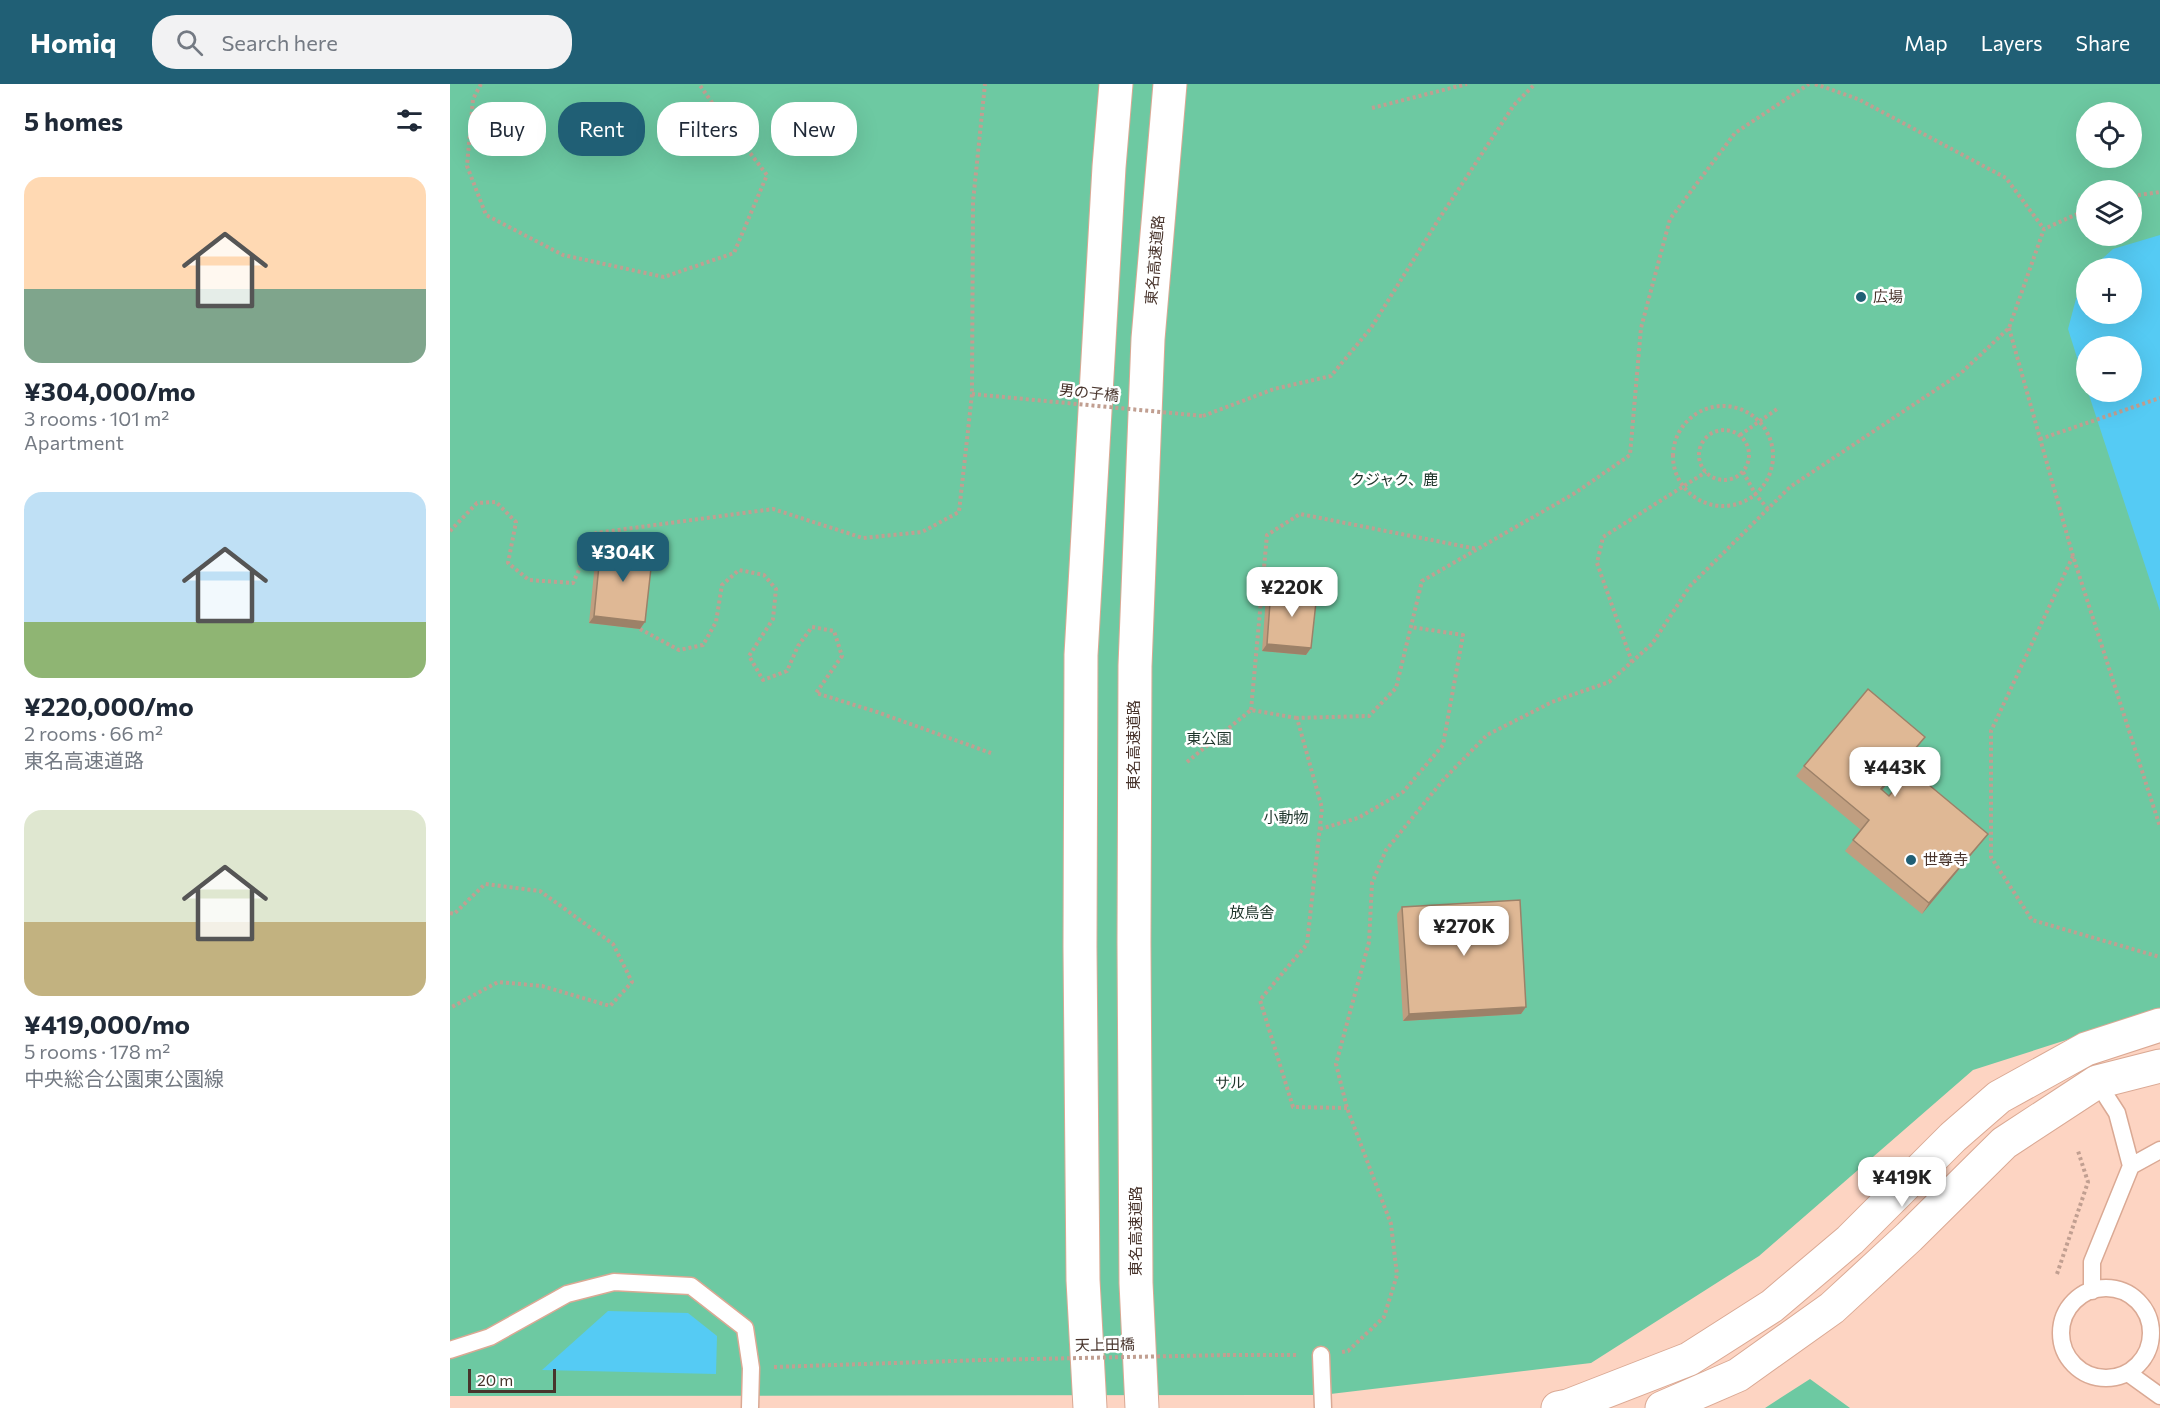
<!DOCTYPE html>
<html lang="en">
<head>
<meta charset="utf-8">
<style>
  :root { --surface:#fff; --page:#f2f2f3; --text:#1f2937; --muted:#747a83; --accent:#205f75 }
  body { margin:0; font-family:Commissioner,"Noto Sans JP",sans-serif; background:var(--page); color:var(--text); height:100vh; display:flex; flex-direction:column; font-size:22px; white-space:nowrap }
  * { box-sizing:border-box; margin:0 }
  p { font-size:20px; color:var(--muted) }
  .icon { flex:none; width:33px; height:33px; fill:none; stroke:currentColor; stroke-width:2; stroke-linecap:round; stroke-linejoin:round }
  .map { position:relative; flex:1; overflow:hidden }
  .details { display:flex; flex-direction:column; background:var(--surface); width:450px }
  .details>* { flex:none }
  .guide { position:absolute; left:18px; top:18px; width:570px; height:54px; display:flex; gap:12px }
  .tools { position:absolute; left:1626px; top:18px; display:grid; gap:12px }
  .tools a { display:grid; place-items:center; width:66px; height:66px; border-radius:50%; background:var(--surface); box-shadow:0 6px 24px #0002; font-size:30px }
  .scale { position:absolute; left:18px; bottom:15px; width:88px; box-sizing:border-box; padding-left:6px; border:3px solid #48342c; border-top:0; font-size:16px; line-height:21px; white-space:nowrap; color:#48342c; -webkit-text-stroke:4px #fff; paint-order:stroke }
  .price { position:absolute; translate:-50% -51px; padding:0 14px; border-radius:12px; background:#fff; color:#222; font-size:20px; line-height:39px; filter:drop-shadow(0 2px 3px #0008) }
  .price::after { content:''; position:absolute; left:50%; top:36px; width:18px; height:14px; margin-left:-9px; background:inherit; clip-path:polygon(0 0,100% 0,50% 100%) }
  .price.selected { background:var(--accent); color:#fff }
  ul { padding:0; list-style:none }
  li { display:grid; align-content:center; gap:12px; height:318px; padding:0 24px }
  li span { display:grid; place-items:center; height:186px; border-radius:18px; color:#555 }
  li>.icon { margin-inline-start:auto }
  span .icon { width:108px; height:108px; fill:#fffc; stroke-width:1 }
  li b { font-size:26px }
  h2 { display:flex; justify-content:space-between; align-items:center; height:72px; padding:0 24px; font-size:26px }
  .chip { padding:0 21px; border-radius:24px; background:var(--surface); box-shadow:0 6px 24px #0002; font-size:21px; line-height:54px }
  .chip.selected { background:var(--accent); color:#fff }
  header { display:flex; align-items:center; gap:36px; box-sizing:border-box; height:84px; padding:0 30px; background:var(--accent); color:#fff }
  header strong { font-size:28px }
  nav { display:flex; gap:33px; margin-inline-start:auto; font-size:21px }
  .search { width:420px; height:54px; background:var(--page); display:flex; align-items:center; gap:15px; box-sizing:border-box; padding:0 21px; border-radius:24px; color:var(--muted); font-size:22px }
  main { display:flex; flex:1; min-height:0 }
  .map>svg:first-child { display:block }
  .green { fill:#6dc9a2; fill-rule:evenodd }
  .water { fill:#55cbf4 }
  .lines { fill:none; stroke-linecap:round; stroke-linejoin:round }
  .lane-casing { stroke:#daa994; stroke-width:19 }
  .secondary-casing { stroke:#daa994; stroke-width:35 }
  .highway-casing { stroke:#daa994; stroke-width:35 }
  .path { stroke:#c19f91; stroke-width:4; stroke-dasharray:3 3; stroke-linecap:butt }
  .lane { stroke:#fff; stroke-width:16 }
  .secondary { stroke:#fff; stroke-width:33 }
  .highway { stroke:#fff; stroke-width:33 }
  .path-bridge { stroke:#c19f91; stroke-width:4; stroke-dasharray:3 3; stroke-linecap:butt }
  .wall { fill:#c09e80 }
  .shaded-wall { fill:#9c8168 }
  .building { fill:#dfb895; stroke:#9c8168; stroke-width:1.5 }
  .poi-dot { fill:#205f75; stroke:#fff; stroke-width:2 }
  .labels { text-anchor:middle; stroke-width:5; stroke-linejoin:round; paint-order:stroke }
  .street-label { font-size:15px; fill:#48342c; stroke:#fff }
  .poi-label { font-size:15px; fill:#48342c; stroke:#fff; text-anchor:start }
  .park-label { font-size:15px; fill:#1e352b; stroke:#fff }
</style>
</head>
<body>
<header>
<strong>Homiq</strong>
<div class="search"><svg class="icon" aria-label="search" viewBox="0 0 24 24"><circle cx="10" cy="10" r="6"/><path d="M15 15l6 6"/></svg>Search here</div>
<nav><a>Map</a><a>Layers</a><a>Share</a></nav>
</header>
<main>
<section class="details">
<h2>5 homes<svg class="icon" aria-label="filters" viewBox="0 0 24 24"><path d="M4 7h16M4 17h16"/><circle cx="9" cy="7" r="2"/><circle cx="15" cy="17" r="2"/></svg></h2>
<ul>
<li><span style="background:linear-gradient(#ffd9b3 60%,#7fa58c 0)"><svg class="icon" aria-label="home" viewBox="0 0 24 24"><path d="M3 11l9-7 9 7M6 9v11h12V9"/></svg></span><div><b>¥304,000/mo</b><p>3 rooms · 101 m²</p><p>Apartment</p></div></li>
<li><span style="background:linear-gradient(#bfe0f5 70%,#8fb573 0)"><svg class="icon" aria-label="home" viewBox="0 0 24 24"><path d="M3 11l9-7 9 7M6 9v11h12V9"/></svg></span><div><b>¥220,000/mo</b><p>2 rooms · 66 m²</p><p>東名高速道路</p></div></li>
<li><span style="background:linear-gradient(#dfe7d0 60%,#c2b280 0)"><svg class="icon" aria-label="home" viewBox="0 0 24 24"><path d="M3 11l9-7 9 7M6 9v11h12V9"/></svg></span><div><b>¥419,000/mo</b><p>5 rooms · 178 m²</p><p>中央総合公園東公園線</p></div></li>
</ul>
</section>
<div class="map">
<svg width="1710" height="1324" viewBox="0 0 1710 1324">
  <rect width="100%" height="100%" fill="#fdd4c2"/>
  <!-- green -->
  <path class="green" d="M 0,0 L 1710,0 L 1710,926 L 1523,986 L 1309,1172 L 1141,1279 L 872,1311 L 0,1312 ZM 1636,28 L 1682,28 L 1682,74 L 1636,74 ZM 1636,106 L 1682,106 L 1682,152 L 1636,152 ZM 1636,184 L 1682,184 L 1682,230 L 1636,230 ZM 1636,262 L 1682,262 L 1682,308 L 1636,308 Z
    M 1360,1295 L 1400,1324 L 1315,1324 Z"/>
  <!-- water -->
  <path class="water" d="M 1710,151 L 1710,527 L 1638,308 L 1682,308 L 1682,262 L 1636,262 L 1636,302 L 1618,245 L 1631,196 L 1636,190 L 1636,230 L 1682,230 L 1682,184 L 1642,184 L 1663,165 Z
    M 158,1227 L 238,1229 L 267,1252 L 266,1290 L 92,1286 Z"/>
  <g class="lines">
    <!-- lane casing -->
    <g class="lane-casing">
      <path id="lane" d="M 1647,998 L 1667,1029 L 1681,1082
        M1611 1249a45 45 0 1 1 90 0a45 45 0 1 1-90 0Z
        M 1642,1207 L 1642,1178 L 1681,1082 L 1710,1066
        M 0,1266 L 40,1253 L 117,1210 L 164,1198 L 241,1202 L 295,1244 L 301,1284 L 300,1324
        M 871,1271 L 873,1324
        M 1678,1289 L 1710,1312"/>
    </g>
    <!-- secondary casing -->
    <g class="secondary-casing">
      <path id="secondary" d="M 1108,1324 L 1118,1322 L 1239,1275 L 1322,1222 L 1400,1156 L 1503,1053 L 1549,1013 L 1636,965 L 1710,941
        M 1212,1324 L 1288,1291 L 1382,1224 L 1459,1153 L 1554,1059 L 1647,998 L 1710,982"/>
    </g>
    <!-- highway casing -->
    <g class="highway-casing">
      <path id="highway" d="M 640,1324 L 633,1196 L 630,863 L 631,571 L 659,83 L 666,0
        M 692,1324 L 686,1199 L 684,858 L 685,582 L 698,255 L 720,0"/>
    </g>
    <!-- path -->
    <path class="path" d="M 31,0 L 23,15 L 17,82 L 36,131 L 113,171 L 214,193 L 284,169 L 317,91 L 270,30 L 249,0
      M 1365,0 L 1408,15 L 1556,94 L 1594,145
      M 922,24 L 1017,0
      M 1682,112 L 1710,108
      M 1559,244 L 1623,472 L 1710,743
      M1223 372a50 50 0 1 1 100 0a50 50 0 1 1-100 0Z
      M 753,332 L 824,305 L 881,292 L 921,244 L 987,138 L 1064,21 L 1085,0
      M1249 371a25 25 0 1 1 50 0a25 25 0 1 1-50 0Z
      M 1290,351 L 1327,325
      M 1590,355 L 1710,314
      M 1293,388 L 1306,411 L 1318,425
      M 0,447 L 27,419 L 46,418 L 66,438 L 58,479 L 79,496 L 123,499 L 146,449 L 323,425 L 413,454 L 472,448 L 509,428 L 522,310 L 523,118 L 535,0
      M 1623,472 L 1541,647 L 1541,773 L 1582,836 L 1710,873
      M 190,545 L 229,566 L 253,561 L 266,538 L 272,501 L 289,486 L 314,491 L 326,505 L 323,535 L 299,572 L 313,596 L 337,587 L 348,562 L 362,543 L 384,547 L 392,572 L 366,609 L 427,628 L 541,669
      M 1182,578 L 1147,479 L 1153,453 L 1256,388
      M 801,626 L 817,451 L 850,430 L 1027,465
      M 737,678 L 801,626 L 847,634
      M 870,745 L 908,734 L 953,708 L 993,661 L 1013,551 L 961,543
      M 0,829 L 4,830 L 35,800 L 90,807 L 163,860 L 182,898 L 160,922 L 92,902 L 48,898 L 0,924
      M 897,1024 L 843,1023 L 810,916 L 857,860 L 872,724 L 847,634 L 919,632 L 946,604 L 972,497 L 1125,409 L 1180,371 L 1191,244 L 1220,135 L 1285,49 L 1359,0
      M 1607,1190 L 1638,1098 L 1628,1067
      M 892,1268 L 898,1267 L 934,1233 L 947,1191 L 941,1140 L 897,1024 L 886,980 L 919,858 L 922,799 L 936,766 L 994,695 L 1037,651 L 1102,618 L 1159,598 L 1202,560 L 1240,502 L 1340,403 L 1511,289 L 1559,244 L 1594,145 L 1636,126
      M 777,1271 L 849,1271
      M 324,1283 L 533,1276"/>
    <!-- lane -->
    <use href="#lane" class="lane"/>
    <!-- secondary -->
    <use href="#secondary" class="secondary"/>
    <!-- highway -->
    <use href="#highway" class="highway"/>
    <!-- path-bridge -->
    <path class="path-bridge" d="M 522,310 L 753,332
      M 533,1276 L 777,1271"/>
  </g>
  <!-- wall -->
  <path class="wall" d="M 151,461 L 195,538 L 190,545 L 139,539 L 146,468 Z
    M 821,505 L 861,564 L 856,571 L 812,567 L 816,512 Z
    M 1475,653 L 1467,663 L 1432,706 L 1439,712 L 1538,750 L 1530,760 L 1472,830 L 1395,767 L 1411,746 L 1346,692 L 1354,682 Z
    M 952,823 L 1076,923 L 1071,930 L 953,937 L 947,830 Z"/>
  <!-- shaded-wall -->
  <path class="shaded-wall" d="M 144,532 L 195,538 L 190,545 L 139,539 Z
    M 817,560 L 861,564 L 856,571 L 812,567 Z
    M 1475,653 L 1467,663 L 1424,716 L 1431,705 Z
    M 1538,750 L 1530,760 L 1472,830 L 1479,819 Z
    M 1076,923 L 1071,930 L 953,937 L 959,930 Z"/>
  <!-- building -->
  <path class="building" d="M 151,461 L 203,466 L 195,538 L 144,532 Z
    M 821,505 L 867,509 L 861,564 L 817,560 Z
    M 1418,605 L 1475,653 L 1431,705 L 1439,712 L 1461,686 L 1538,750 L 1479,819 L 1403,756 L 1419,736 L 1354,682 Z
    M 1070,816 L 1076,923 L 959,930 L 952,823 Z"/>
  <!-- markers -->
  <g class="poi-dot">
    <circle cx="1411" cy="213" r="6"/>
    <circle cx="1461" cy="776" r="6"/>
  </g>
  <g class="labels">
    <!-- street labels -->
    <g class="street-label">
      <text transform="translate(705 176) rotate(-85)" y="5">東名高速道路</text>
      <text transform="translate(639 309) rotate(6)" y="5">男の子橋</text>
      <text transform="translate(684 661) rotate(-90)" y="5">東名高速道路</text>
      <text transform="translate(686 1147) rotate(-90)" y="5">東名高速道路</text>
      <text transform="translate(655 1261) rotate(-1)" y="5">天上田橋</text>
    </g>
    <!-- poi labels -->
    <g class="poi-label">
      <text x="1423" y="218">広場</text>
      <text x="1473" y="781">世尊寺</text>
    </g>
    <!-- park labels -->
    <g class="park-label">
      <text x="944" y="401">クジャク、鹿</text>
      <text x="759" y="660">東公園</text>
      <text x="836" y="739">小動物</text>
      <text x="802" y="834">放鳥舎</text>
      <text x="780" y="1004">サル</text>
    </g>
  </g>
</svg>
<div class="tools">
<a><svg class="icon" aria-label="locate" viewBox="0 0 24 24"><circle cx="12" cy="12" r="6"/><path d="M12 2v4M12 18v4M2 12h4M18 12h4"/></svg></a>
<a><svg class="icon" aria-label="layers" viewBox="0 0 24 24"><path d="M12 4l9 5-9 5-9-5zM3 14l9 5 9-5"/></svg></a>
<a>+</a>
<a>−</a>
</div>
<div class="scale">20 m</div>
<b class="price selected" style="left:173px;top:499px">¥304K</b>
<b class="price" style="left:842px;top:534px">¥220K</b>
<b class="price" style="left:1445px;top:714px">¥443K</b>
<b class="price" style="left:1014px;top:873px">¥270K</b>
<b class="price" style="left:1452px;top:1124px">¥419K</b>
<div class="guide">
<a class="chip">Buy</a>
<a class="chip selected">Rent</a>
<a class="chip">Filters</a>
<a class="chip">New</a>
</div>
</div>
</main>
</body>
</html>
